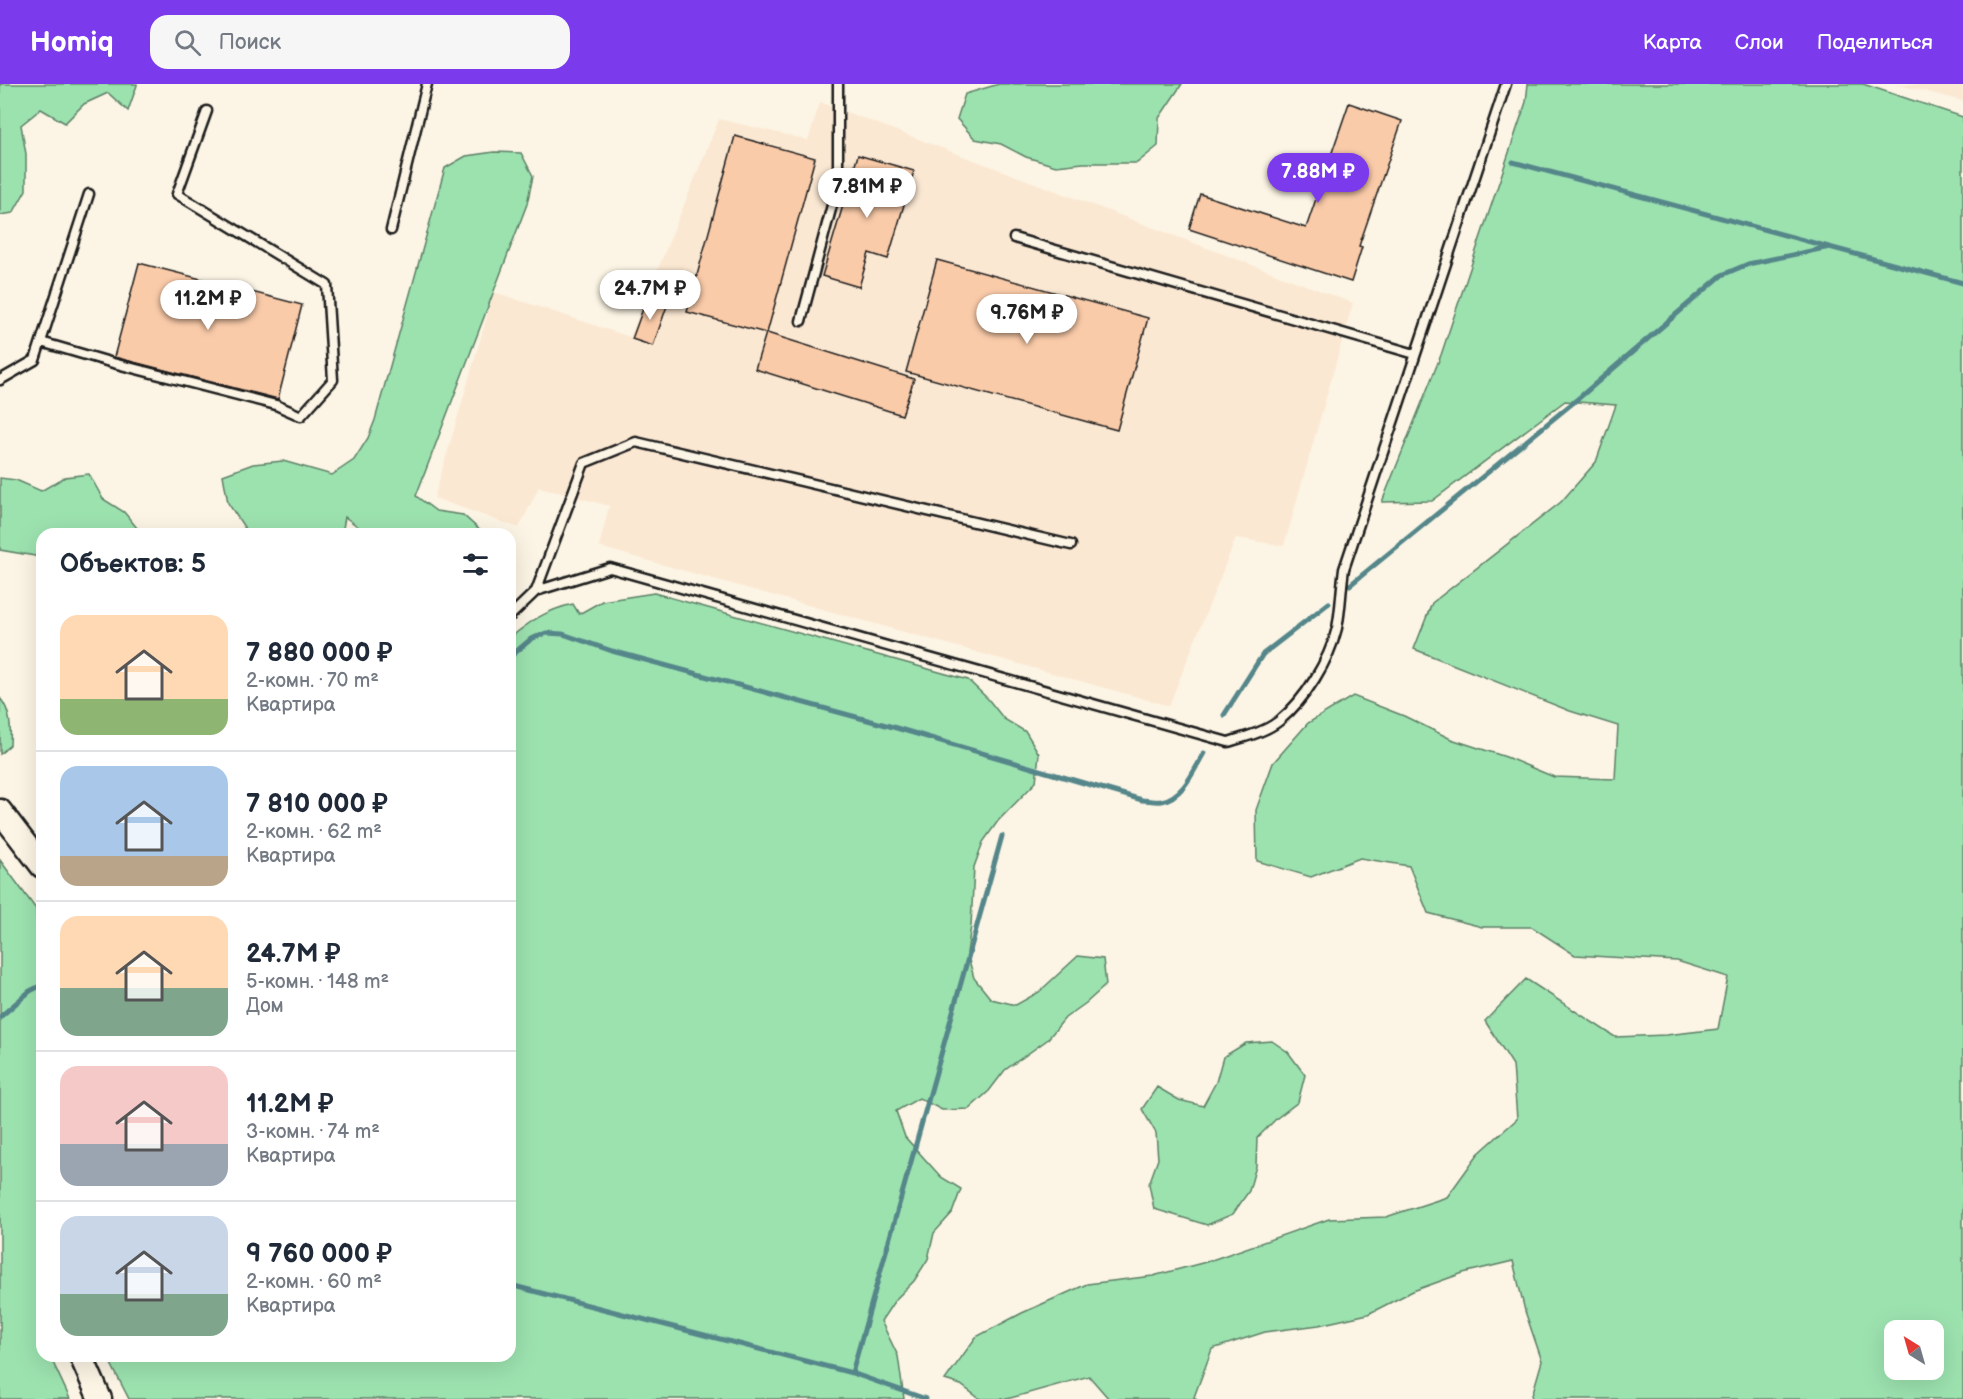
<!DOCTYPE html>
<html lang="ru">
<head>
<meta charset="utf-8">
<style>
  :root { --surface:#fff; --page:#f6f6f7; --text:#1f2937; --muted:#747a83; --line:#e0e1e3; --accent:#7c3aed }
  body { margin:0; font-family:"Balsamiq Sans",sans-serif; background:var(--page); color:var(--text); height:100vh; display:flex; flex-direction:column; font-size:22px; white-space:nowrap }
  * { box-sizing:border-box; margin:0 }
  p { font-size:20px; color:var(--muted) }
  .icon { flex:none; width:33px; height:33px; fill:none; stroke:currentColor; stroke-width:2; stroke-linecap:round; stroke-linejoin:round }
  .map { position:relative; flex:1; overflow:hidden }
  .sheet { position:absolute; left:36px; top:444px; width:480px; height:834px; display:flex; flex-direction:column; background:var(--surface); border-radius:18px; box-shadow:0 6px 24px #0002 }
  .sheet>* { flex:none }
  .needle { width:39px; rotate:323deg }
  .controls { position:absolute; left:1884px; top:1236px; display:grid; gap:12px }
  .controls a { display:grid; place-items:center; width:60px; height:60px; border-radius:12px; background:var(--surface); box-shadow:0 6px 24px #0002; font-size:30px }
  .price { position:absolute; translate:-50% -51px; padding:0 14px; border-radius:21px; background:#fff; color:#222; font-size:20px; line-height:39px; filter:drop-shadow(0 2px 3px #0008) }
  .price::after { content:''; position:absolute; left:50%; top:36px; width:18px; height:14px; margin-left:-9px; background:inherit; clip-path:polygon(0 0,100% 0,50% 100%) }
  .price.active { background:var(--accent); color:#fff }
  ul { padding:0; list-style:none }
  li { display:flex; align-items:center; gap:18px; height:150px; padding:0 24px }
  li+li { border-top:2px solid var(--line) }
  li span { display:grid; place-items:center; flex:none; width:168px; height:120px; border-radius:18px; color:#555 }
  li>.icon { margin-inline-start:auto }
  span .icon { width:72px; height:72px; fill:#fffc; stroke-width:1 }
  li b { font-size:26px }
  h2 { display:flex; justify-content:space-between; align-items:center; height:72px; padding:0 24px; font-size:26px }
  header { display:flex; align-items:center; gap:36px; box-sizing:border-box; height:84px; padding:0 30px; background:var(--accent); color:#fff }
  header strong { font-size:28px }
  nav { display:flex; gap:33px; margin-inline-start:auto; font-size:21px }
  .search { width:420px; height:54px; background:var(--page); display:flex; align-items:center; gap:15px; box-sizing:border-box; padding:0 21px; border-radius:18px; color:var(--muted); font-size:22px }
  .map>svg:first-child { display:block }
  .built { fill:#fbe8d3 }
  .green { fill:#9ce2af; stroke:#5c7f66; stroke-width:1.5; fill-rule:evenodd }
  .lines { fill:none; stroke-linecap:round; stroke-linejoin:round }
  .stream { stroke:#55868a; stroke-width:5 }
  .building { fill:#facba9; stroke:#1c1c1c; stroke-width:1.5 }
  .lane-casing { stroke:#1c1c1c; stroke-width:13 }
  .secondary-casing { stroke:#1c1c1c; stroke-width:27 }
  .lane { stroke:#fcf5e5; stroke-width:8 }
  .secondary { stroke:#fcf5e5; stroke-width:22 }
</style>
</head>
<body>
<header>
<strong>Homiq</strong>
<div class="search"><svg class="icon" aria-label="search" viewBox="0 0 24 24"><circle cx="10" cy="10" r="6"/><path d="M15 15l6 6"/></svg>Поиск</div>
<nav><a>Карта</a><a>Слои</a><a>Поделиться</a></nav>
</header>
<div class="map">
<svg width="1963" height="1315" viewBox="0 0 1963 1315">
  <rect width="100%" height="100%" fill="#fcf5e5"/>
  <filter id="ink" filterUnits="userSpaceOnUse"><feTurbulence type="fractalNoise" baseFrequency=".0167" numOctaves="2"/><feDisplacementMap in="SourceGraphic" scale="12" xChannelSelector="R" yChannelSelector="G"/><feConvolveMatrix kernelMatrix="1 2 1 2 8 2 1 2 1" color-interpolation-filters="sRGB"/></filter>
  <g filter="url(#ink)">
    <!-- built -->
    <path class="built" d="M 1895,0 L 1963,0 L 1963,17 Z
      M 820,18 L 1353,219 L 1284,462 L 1236,454 L 1169,622 L 599,463 L 609,422 L 539,403 L 519,444 L 434,414 L 494,208 L 630,253 L 719,35 L 808,56 Z"/>
    <!-- green -->
    <path class="green" d="M 0,0 L 137,0 L 137,1 L 128,27 L 108,9 L 84,20 L 65,39 L 41,25 L 21,41 L 26,70 L 26,106 L 13,129 L 0,131 Z
      M 999,0 L 1182,0 L 1159,34 L 1158,62 L 1137,79 L 1083,79 L 1056,82 L 1026,73 L 1001,60 L 975,55 L 957,35 L 965,10 Z
      M 1528,0 L 1863,0 L 1963,33 L 1963,1315 L 1531,1315 L 1542,1277 L 1525,1227 L 1513,1177 L 1463,1189 L 1413,1207 L 1368,1230 L 1319,1241 L 1265,1248 L 1212,1265 L 1194,1313 L 1196,1315 L 1109,1315 L 1089,1292 L 1007,1315 L 980,1315 L 961,1301 L 945,1296 L 976,1253 L 1022,1229 L 1087,1200 L 1153,1192 L 1206,1178 L 1329,1135 L 1386,1133 L 1447,1113 L 1478,1070 L 1517,1035 L 1513,981 L 1485,937 L 1526,895 L 1615,953 L 1666,951 L 1718,945 L 1728,893 L 1677,877 L 1575,871 L 1532,843 L 1482,843 L 1428,829 L 1409,782 L 1360,774 L 1311,793 L 1257,777 L 1256,726 L 1273,679 L 1308,639 L 1353,612 L 1404,632 L 1451,655 L 1506,673 L 1554,693 L 1615,695 L 1618,642 L 1570,627 L 1414,565 L 1432,519 L 1561,418 L 1596,378 L 1616,321 L 1565,317 L 1432,417 L 1382,418 L 1441,271 L 1526,18 ZM 1894,1246 L 1934,1246 L 1934,1286 L 1894,1286 Z
      M 494,68 L 521,69 L 533,92 L 527,120 L 416,412 L 436,427 L 463,431 L 484,450 L 368,450 L 345,433 L 342,450 L 246,450 L 244,443 L 228,419 L 223,391 L 253,380 L 283,377 L 332,391 L 354,376 L 368,354 L 375,336 L 445,84 L 466,72 Z
      M 89,390 L 103,415 L 124,428 L 142,450 L 42,450 L 42,480 L 35,472 L 0,466 L 0,394 L 16,396 L 41,407 L 65,393 Z
      M 654,509 L 968,596 L 988,615 L 1004,635 L 1026,648 L 1039,670 L 1036,698 L 998,737 L 983,758 L 974,783 L 971,842 L 967,869 L 974,894 L 991,915 L 1016,921 L 1039,908 L 1078,872 L 1103,875 L 1106,901 L 1086,919 L 1065,934 L 1047,956 L 1005,986 L 989,1007 L 969,1025 L 942,1026 L 919,1014 L 896,1027 L 905,1053 L 941,1093 L 961,1105 L 952,1129 L 934,1149 L 928,1175 L 914,1197 L 895,1216 L 881,1237 L 898,1272 L 904,1315 L 129,1315 L 107,1272 L 510,1272 L 510,554 C 530,537 547,526 573,520 L 579,530 L 602,517 Z
      M 0,614 C 11,627 11,645 10,661 L 0,670 Z
      M 0,776 L 36,825 L 42,954 L 42,1115 L 39,1190 L 42,1234 L 42,1272 L 50,1272 L 70,1315 L 0,1315 Z
      M 1272,957 L 1288,968 L 1305,991 L 1298,1018 L 1277,1034 L 1257,1054 L 1256,1082 L 1249,1107 L 1233,1130 L 1207,1141 L 1154,1125 L 1149,1100 L 1158,1075 L 1156,1049 L 1142,1025 L 1157,1003 L 1179,1016 L 1203,1022 L 1216,998 L 1223,973 L 1246,959 Z"/>
    <g class="lines">
      <!-- stream -->
      <path class="stream" d="M 1513,78 L 1963,199
        M 1350,501 L 1580,313 L 1722,191 L 1748,180 L 1830,163
        M 510,573 L 531,555 L 546,549 L 563,550 L 612,567 L 886,641 L 1142,716 C 1148,716 1155,718 1161,717 C 1183,714 1194,686 1204,669
        M 1224,631 L 1263,570 L 1329,519
        M 0,933 L 30,907 L 42,901
        M 510,1201 L 852,1289 L 926,1315
        M 852,1289 L 1002,752"/>
    </g>
    <!-- building -->
    <path class="building" d="M 1349,19 L 1402,37 L 1359,162 L 1362,163 L 1351,198 L 1189,145 L 1200,110 L 1306,144 Z
      M 735,52 L 815,74 L 767,249 L 914,295 L 902,331 L 755,285 L 766,249 L 687,228 Z
      M 858,71 L 914,87 L 888,175 L 869,169 L 859,203 L 822,192 Z
      M 937,176 L 1148,234 L 1117,346 L 906,288 Z
      M 139,179 L 302,221 L 278,315 L 114,273 Z
      M 648,211 L 668,219 L 653,262 L 632,255 Z"/>
    <g class="lines">
      <!-- lane casing -->
      <g class="lane-casing">
        <path id="lane" d="M 391,146 L 427,0
          M 1014,154 L 1415,270
          M 801,237 L 838,99 L 838,0
          M 41,258 L 113,279 L 276,321 L 301,332 L 333,296 L 327,201 L 177,110 L 207,27
          M 0,296 L 35,276 L 89,110
          M 536,507 L 584,379 L 636,358 L 1071,461
          M 510,532 L 536,507 L 610,484 L 1228,658 C 1245,653 1265,648 1279,637 C 1305,616 1329,577 1337,544 C 1341,525 1341,504 1344,485 L 1506,0"/>
      </g>
      <!-- secondary casing -->
      <g class="secondary-casing">
        <path id="secondary" d="M 0,727 L 42,782
          M 81,1272 L 100,1315"/>
      </g>
      <!-- lane -->
      <use href="#lane" class="lane"/>
      <!-- secondary -->
      <use href="#secondary" class="secondary"/>
    </g>
  </g>
</svg>
<div class="controls">
<a><svg class="needle" viewBox="-14 -14 28 28"><path d="M0-13l5 13h-10z" fill="#e53935"/><path d="M0 13l5-13h-10z" fill="#747a83"/></svg></a>
</div>
<b class="price active" style="left:1318px;top:120px">7.88M ₽</b>
<b class="price" style="left:867px;top:135px">7.81M ₽</b>
<b class="price" style="left:650px;top:237px">24.7M ₽</b>
<b class="price" style="left:208px;top:247px">11.2M ₽</b>
<b class="price" style="left:1027px;top:261px">9.76M ₽</b>
<section class="sheet">
<h2>Объектов: 5<svg class="icon" aria-label="filters" viewBox="0 0 24 24"><path d="M4 7h16M4 17h16"/><circle cx="9" cy="7" r="2"/><circle cx="15" cy="17" r="2"/></svg></h2>
<ul>
<li><span style="background:linear-gradient(#ffd9b3 70%,#8fb573 0)"><svg class="icon" aria-label="home" viewBox="0 0 24 24"><path d="M3 11l9-7 9 7M6 9v11h12V9"/></svg></span><div><b>7 880 000 ₽</b><p>2-комн. · 70 m²</p><p>Квартира</p></div></li>
<li><span style="background:linear-gradient(#a9c7e8 75%,#b9a48a 0)"><svg class="icon" aria-label="home" viewBox="0 0 24 24"><path d="M3 11l9-7 9 7M6 9v11h12V9"/></svg></span><div><b>7 810 000 ₽</b><p>2-комн. · 62 m²</p><p>Квартира</p></div></li>
<li><span style="background:linear-gradient(#ffd9b3 60%,#7fa58c 0)"><svg class="icon" aria-label="home" viewBox="0 0 24 24"><path d="M3 11l9-7 9 7M6 9v11h12V9"/></svg></span><div><b>24.7M ₽</b><p>5-комн. · 148 m²</p><p>Дом</p></div></li>
<li><span style="background:linear-gradient(#f6c9c9 65%,#9aa5b1 0)"><svg class="icon" aria-label="home" viewBox="0 0 24 24"><path d="M3 11l9-7 9 7M6 9v11h12V9"/></svg></span><div><b>11.2M ₽</b><p>3-комн. · 74 m²</p><p>Квартира</p></div></li>
<li><span style="background:linear-gradient(#c9d6e8 65%,#7fa58c 0)"><svg class="icon" aria-label="home" viewBox="0 0 24 24"><path d="M3 11l9-7 9 7M6 9v11h12V9"/></svg></span><div><b>9 760 000 ₽</b><p>2-комн. · 60 m²</p><p>Квартира</p></div></li>
</ul>
</section>
</div>
</body>
</html>
